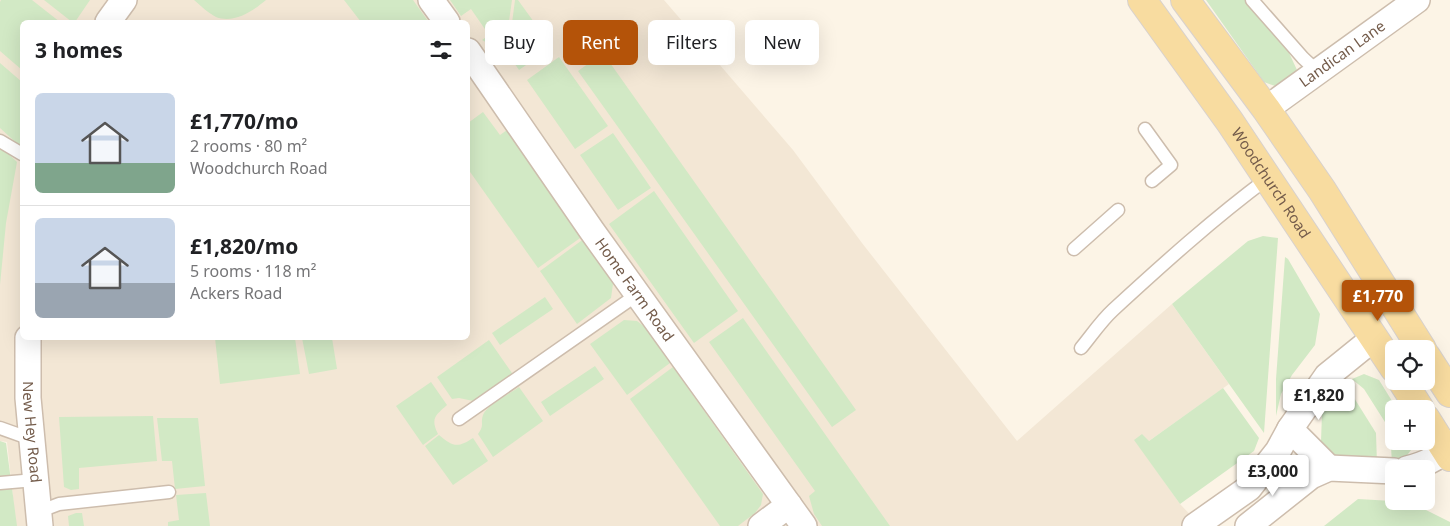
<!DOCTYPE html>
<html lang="en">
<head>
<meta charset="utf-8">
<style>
  :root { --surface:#fff; --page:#f6f6f6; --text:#202124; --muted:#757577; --line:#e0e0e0; --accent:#b45309 }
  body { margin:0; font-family:"Noto Sans",sans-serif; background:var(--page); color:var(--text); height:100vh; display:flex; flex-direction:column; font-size:19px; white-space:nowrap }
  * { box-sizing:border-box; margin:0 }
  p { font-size:16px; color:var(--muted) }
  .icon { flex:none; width:28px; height:28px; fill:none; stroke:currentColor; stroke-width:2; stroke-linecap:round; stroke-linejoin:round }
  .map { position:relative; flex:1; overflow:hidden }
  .panel { position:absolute; left:20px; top:20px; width:450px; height:320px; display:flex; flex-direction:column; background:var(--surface); border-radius:8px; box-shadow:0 5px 20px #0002 }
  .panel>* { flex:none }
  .top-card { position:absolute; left:485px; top:20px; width:475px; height:45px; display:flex; gap:10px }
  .fabs { position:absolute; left:1385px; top:340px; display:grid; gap:10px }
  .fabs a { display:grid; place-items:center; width:50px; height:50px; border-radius:8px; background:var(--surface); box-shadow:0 5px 20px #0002; font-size:25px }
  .price { position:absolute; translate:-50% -42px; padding:0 11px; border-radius:5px; background:#fff; color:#222; font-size:16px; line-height:32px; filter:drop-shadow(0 1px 2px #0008) }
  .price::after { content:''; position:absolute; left:50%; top:30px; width:15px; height:11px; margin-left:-8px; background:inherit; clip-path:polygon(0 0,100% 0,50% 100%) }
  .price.selected { background:var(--accent); color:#fff }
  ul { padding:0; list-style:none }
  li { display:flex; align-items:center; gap:15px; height:125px; padding:0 15px }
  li+li { border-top:1px solid var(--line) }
  li span { display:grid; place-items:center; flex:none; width:140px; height:100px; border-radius:8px; color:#555 }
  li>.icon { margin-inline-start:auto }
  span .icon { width:60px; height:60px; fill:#fffc; stroke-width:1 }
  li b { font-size:21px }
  h2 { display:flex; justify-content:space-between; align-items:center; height:60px; padding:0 15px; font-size:21px }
  .tag { padding:0 18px; border-radius:8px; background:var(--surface); box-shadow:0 5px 20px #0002; font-size:18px; line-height:45px }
  .tag.selected { background:var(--accent); color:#fff }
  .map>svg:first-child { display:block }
  .residential { fill:#f3e7d5; fill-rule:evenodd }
  .green { fill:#d2e9c5 }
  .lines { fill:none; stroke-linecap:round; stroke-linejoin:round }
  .lane-casing { stroke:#cdbdad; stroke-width:15 }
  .street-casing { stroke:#cdbdad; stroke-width:28 }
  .primary-casing { stroke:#d8d1cd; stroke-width:30 }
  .lane { stroke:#fff; stroke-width:12 }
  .street { stroke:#fff; stroke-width:25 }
  .primary { stroke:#f8dca0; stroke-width:28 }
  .labels { text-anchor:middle; stroke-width:5; stroke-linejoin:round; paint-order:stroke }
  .street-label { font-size:15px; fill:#745c4b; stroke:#fff8ec }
</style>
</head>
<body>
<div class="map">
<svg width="1450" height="526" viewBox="0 0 1450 526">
  <rect width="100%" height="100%" fill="#fcf4e6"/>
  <!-- residential -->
  <path class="residential" d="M 0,0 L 664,0 L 793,150 L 862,243 L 1017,441 L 1172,304 L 1229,384 L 1149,441 L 1135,440 L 1180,504 L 1201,526 L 16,526 L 7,442 L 0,441 ZM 22,22 L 468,22 L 468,338 L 22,338 Z"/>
  <!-- green -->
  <path class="green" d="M 1,0 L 32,0 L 60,22 L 22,22 L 22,70 L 0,51 L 0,2 Z
    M 44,0 L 90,0 L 75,22 L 72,22 Z
    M 194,0 L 266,0 C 253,11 234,24 216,17 C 208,13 200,5 194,0 Z
    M 344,0 L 413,0 L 428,21 L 426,22 L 361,22 Z
    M 450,0 L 512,0 L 505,49 L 502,51 L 482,40 L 489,35 L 471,9 L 461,16 Z
    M 515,0 L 518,0 L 552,47 L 519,70 L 508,54 Z
    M 1206,0 L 1245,0 L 1284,42 L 1297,70 L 1288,85 L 1275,86 L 1264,82 Z
    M 603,53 L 856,410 L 832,427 L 578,71 Z
    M 559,57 L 608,126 L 575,149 L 527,80 Z
    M 0,63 L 22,82 L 22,148 L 0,128 Z
    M 483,112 L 500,135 L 507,130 L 583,236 L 538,268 L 468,169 L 468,123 Z
    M 613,133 L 651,188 L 618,210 L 580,155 Z
    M 0,146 L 17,162 L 6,223 L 0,285 Z
    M 654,191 L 738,311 L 694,343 L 609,224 Z
    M 1263,236 L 1278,238 L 1264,433 L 1172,304 L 1248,241 Z
    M 585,238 L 609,272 L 613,284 L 611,298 L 577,324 L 540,271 Z
    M 1285,257 L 1288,259 L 1320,314 L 1315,345 L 1292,375 L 1281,394 L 1276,416 L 1276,379 Z
    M 545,297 L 553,309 L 500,345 L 492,333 Z
    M 743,318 L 890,526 L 822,526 L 814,514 L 809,496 L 815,491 L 709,342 Z
    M 624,320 L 637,321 L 645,327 L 670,363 L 627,395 L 590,344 Z
    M 215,338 L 295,338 L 300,374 L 220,384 Z
    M 302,338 L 332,338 L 337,369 L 309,374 Z
    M 489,340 L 514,376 L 478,402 L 459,398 L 452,399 L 437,377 Z
    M 595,366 L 604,379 L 550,416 L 541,402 Z
    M 673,367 L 763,494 L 761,505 L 755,513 L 738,526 L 720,526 L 630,399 Z
    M 1364,374 L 1379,380 L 1397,409 L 1394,409 L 1394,441 L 1413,441 L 1414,446 L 1405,458 L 1392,464 L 1390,430 L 1364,389 L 1352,379 Z
    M 431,382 L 447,405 C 436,415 430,418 438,434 L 423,445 L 396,406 Z
    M 1342,386 L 1351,393 L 1376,433 L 1377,464 L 1333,456 L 1321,441 L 1322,414 Z
    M 519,387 L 543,421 L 493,457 L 478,434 C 485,424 480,424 483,415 C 487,405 511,393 519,387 Z
    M 1223,388 L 1259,438 L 1254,451 L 1180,504 L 1134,440 L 1142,434 L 1149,441 Z
    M 153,416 L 157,461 L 79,468 L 79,489 L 71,490 L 64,487 L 59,417 Z
    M 157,418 L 198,418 L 205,486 L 175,489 L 172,461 L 162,461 Z
    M 439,435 C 453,447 458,448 473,438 L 488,461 L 453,485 L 425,446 Z
    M 0,441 L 6,443 L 17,526 L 0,526 Z
    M 206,493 L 210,526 L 168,526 L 168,522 L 179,520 L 176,495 Z
    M 1358,499 L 1410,502 L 1450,522 L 1450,526 L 1324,526 Z
    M 76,513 L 82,513 L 84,526 L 69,526 L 68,516 Z"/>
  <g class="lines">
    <!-- lane casing -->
    <g class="lane-casing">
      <path id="lane" d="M 1252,0 L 1303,58 L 1318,72
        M 1145,129 L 1171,165 L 1152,181
        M 0,141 L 22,154
        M 1074,249 L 1118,210
        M 1081,348 C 1091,336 1101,321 1113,310 C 1163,264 1213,219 1268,178
        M 459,419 L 638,294
        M 0,428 L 31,439
        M 0,483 L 35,480
        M 38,512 L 59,504 L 169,492"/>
    </g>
    <!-- street casing -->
    <g class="street-casing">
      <g id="street">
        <path d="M 431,0 L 447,22"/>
        <path d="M 108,22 L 124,0"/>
        <path id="s1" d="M 468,51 L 592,231 L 804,526"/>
        <path id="s2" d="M 1266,109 L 1417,0"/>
        <path id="s3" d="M 28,338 L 28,398 L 40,526"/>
        <path d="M 1290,429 L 1329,468"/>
        <path d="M 1407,469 C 1423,465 1442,458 1450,443"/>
        <path d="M 761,526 L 789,505"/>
        <path d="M 1195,526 L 1249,488 L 1278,451 L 1290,429 L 1327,376 L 1374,338"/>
        <path d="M 1248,526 L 1311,476 L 1329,468 L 1394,471"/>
      </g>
    </g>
    <!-- primary casing -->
    <g class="primary-casing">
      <g id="primary">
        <path id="s4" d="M 1142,0 L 1230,122 L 1394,368"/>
        <path d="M 1185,0 L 1266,109 L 1322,190 L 1422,349"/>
        <path d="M 1426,356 L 1450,393"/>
        <path d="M 1402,381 L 1420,409"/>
        <path d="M 1426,419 L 1450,457"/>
      </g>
    </g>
    <!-- lane -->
    <use href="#lane" class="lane"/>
    <!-- street -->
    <use href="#street" class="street"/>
    <!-- primary -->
    <use href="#primary" class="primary"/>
  </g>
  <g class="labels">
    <!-- street labels -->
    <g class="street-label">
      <text dy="5" stroke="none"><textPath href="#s2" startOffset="94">Landican Lane</textPath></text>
      <text dy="5" stroke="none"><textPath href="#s4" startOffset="224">Woodchurch Road</textPath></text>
      <text dy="5" stroke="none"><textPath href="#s1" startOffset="291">Home Farm Road</textPath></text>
      <text dy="5" stroke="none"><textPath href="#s3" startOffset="94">New Hey Road</textPath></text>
    </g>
  </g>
</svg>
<div class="fabs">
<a><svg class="icon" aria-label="locate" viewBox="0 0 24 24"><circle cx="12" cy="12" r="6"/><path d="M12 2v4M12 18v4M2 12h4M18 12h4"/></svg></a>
<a>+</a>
<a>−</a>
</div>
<b class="price selected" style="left:1378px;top:322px">£1,770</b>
<b class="price" style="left:1319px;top:421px">£1,820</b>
<b class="price" style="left:1273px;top:497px">£3,000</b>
<div class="top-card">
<a class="tag">Buy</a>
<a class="tag selected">Rent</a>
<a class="tag">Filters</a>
<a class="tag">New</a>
</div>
<section class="panel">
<h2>3 homes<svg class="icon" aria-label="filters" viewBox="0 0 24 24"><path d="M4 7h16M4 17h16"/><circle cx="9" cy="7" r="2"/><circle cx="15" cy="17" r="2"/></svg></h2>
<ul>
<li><span style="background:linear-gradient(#c9d6e8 70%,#7fa58c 0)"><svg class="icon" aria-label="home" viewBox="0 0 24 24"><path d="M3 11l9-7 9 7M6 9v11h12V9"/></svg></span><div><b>£1,770/mo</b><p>2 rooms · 80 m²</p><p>Woodchurch Road</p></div></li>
<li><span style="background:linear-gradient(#c9d6e8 65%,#9aa5b1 0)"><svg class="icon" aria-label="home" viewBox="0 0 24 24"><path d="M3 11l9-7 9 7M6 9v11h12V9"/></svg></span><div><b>£1,820/mo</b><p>5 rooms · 118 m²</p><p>Ackers Road</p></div></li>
</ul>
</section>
</div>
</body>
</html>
